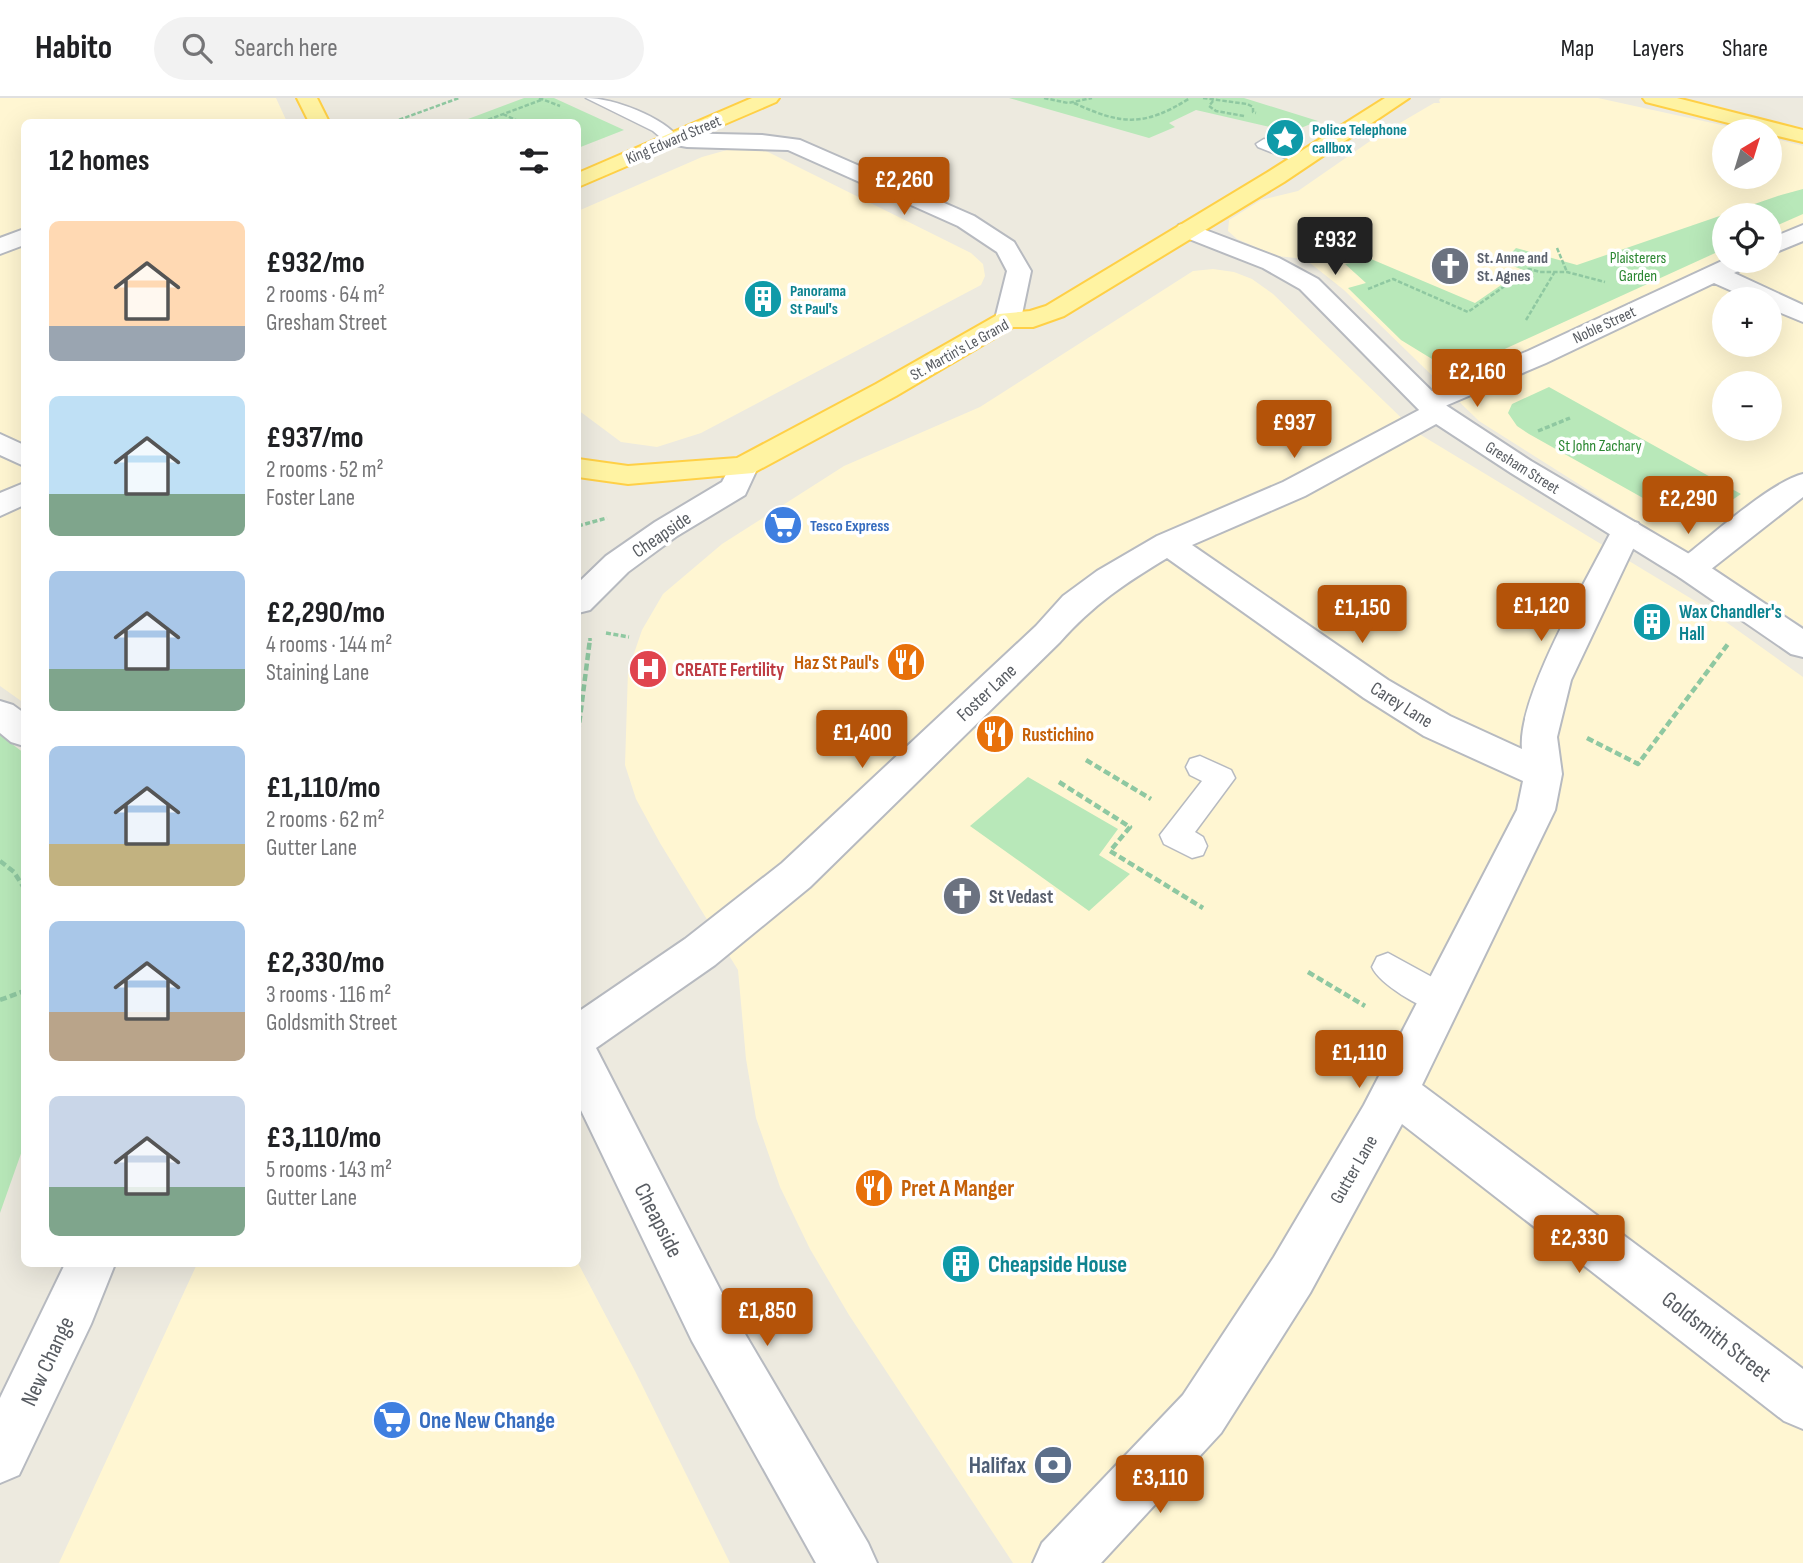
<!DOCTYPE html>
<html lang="en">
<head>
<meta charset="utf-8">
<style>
  :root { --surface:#fff; --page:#f2f2f2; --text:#202124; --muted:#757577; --line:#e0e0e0; --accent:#b45309 }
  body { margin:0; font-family:"Sofia Sans Condensed",sans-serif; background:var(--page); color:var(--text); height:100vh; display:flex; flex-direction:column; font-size:26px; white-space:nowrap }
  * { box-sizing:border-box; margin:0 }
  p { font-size:23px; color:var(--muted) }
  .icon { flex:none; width:38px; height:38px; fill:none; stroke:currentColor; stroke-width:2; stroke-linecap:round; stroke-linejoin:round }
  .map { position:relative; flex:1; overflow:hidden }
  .drawer { position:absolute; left:21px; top:21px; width:560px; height:1148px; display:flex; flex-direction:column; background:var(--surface); border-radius:10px; box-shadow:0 7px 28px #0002 }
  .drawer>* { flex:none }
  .needle { width:46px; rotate:38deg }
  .fabs { position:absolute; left:1712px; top:21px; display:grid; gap:14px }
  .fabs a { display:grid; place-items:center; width:70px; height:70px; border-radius:50%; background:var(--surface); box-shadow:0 7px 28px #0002; font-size:35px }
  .price { position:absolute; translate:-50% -60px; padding:0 16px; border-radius:7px; background:var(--accent); color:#fff; font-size:23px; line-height:46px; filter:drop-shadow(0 2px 4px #0008) }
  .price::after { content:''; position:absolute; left:50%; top:42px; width:21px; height:16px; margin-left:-10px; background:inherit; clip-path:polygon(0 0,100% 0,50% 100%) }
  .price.selected { background:#222; color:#fff }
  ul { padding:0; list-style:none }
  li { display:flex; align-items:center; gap:21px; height:175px; padding:0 28px }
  li span { display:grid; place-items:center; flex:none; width:196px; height:140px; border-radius:10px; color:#555 }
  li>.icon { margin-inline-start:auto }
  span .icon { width:84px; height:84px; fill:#fffc; stroke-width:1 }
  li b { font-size:30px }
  h2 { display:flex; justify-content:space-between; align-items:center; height:84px; padding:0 28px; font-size:30px }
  header { display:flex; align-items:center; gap:42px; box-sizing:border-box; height:98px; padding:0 35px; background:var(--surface); border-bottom:2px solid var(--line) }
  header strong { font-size:33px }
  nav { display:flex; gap:38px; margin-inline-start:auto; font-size:24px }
  .search { width:490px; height:63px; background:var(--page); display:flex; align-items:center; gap:18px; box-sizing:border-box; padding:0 24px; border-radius:38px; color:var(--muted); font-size:26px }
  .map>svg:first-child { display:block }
  .commercial { fill:#fff6d2; fill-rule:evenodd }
  .green { fill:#b8e8b9 }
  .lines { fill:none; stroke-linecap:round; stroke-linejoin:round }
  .service-casing { stroke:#b7bac0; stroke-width:3 }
  .pedestrian-casing { stroke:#b7bac0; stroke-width:4 }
  .minor-casing { stroke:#b7bac0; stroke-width:4 }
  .tertiary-casing { stroke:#b7bac0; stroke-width:4 }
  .primary-casing { stroke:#ffd046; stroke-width:4 }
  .path-far2 { stroke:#8fc8a1; stroke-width:2.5; stroke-dasharray:4.5 2; stroke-linecap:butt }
  .path-far1 { stroke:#8fc8a1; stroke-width:3.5; stroke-dasharray:5 2.5; stroke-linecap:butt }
  .path { stroke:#8fc8a1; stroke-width:4.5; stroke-dasharray:7 3.5; stroke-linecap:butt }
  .service { fill:#fff; fill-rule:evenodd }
  .pedestrian { fill:#fff; fill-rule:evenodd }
  .minor { fill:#fff; fill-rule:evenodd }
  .tertiary { fill:#fff; fill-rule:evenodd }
  .primary { fill:#fff3a2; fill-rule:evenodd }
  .labels { text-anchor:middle; stroke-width:7; stroke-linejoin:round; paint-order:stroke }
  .far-culture-label { font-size:16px; font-weight:bold; fill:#0d838f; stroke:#fff; text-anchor:start }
  .far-street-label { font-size:16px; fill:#585c62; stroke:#fff }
  .far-worship-label { font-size:16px; font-weight:bold; fill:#5b616d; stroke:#fff; text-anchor:start }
  .far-park-label { font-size:16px; fill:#2b8732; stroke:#fff }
  .far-shop-label { font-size:16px; font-weight:bold; fill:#366cbe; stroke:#fff; text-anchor:start }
  .street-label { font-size:19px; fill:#585c62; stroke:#fff }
  .culture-label { font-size:19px; font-weight:bold; fill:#0d838f; stroke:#fff; text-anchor:start }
  .food-label { font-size:19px; font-weight:bold; fill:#c56008; stroke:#fff; text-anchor:end }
  .health-label { font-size:19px; font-weight:bold; fill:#be3a42; stroke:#fff; text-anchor:start }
  .worship-label { font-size:19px; font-weight:bold; fill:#5b616d; stroke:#fff; text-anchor:start }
  .near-food-label { font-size:23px; font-weight:bold; fill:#c56008; stroke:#fff; text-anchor:start }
  .near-street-label { font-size:23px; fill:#585c62; stroke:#fff }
  .near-culture-label { font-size:23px; font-weight:bold; fill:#0d838f; stroke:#fff; text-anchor:start }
  .near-shop-label { font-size:23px; font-weight:bold; fill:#366cbe; stroke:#fff; text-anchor:start }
  .near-service-label { font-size:23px; font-weight:bold; fill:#4e5e75; stroke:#fff; text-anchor:end }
</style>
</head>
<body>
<header>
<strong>Habito</strong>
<div class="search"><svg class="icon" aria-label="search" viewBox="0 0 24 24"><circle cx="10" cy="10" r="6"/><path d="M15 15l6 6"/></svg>Search here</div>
<nav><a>Map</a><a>Layers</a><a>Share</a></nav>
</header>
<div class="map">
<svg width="1803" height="1465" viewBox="0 0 1803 1465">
  <rect width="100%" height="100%" fill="#edeadf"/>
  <!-- commercial -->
  <path class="commercial" d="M 0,0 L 276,0 L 287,24 L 24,24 L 24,605 L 0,588 Z
    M 1441,0 L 1598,0 L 1749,33 L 1724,33 L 1724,79 L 1769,79 L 1769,39 L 1803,48 L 1803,528 L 1479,323 L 1344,192 L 1305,161 L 1277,158 L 1237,141 L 1228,133 L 1229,122 L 1261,102 L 1298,93 L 1376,39 L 1434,5 L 1440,5 L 1439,2 ZM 1724,117 L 1769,117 L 1769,163 L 1724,163 ZM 1724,201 L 1769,201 L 1769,247 L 1724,247 ZM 1724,285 L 1769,285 L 1769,331 L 1724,331 Z
    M 727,52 L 764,52 L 971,155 L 983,166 L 985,178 L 981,187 L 701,335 L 657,349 L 621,344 L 578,312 L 578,113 L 702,59 Z
    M 1213,171 L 1234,174 L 1252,181 L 1273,196 L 1416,334 L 1705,509 L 1803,579 L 1803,1465 L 1013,1465 L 849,1217 L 810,1151 L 780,1089 L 756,1020 L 746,961 L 738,872 L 660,745 L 636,701 L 625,667 L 628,573 L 642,532 L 663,496 L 722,446 L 844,368 L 980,309 L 1193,173 Z
    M 578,1165 L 635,1273 L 730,1465 L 59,1465 L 197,1166 Z"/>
  <!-- green -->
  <path class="green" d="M 524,0 L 554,0 L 624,32 L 578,50 L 578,24 L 460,24 Z
    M 1009,0 L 1244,0 L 1318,23 L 1291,34 L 1196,12 L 1169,25 L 1175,29 L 1149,40 Z
    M 1803,91 L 1803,116 L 1769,131 L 1769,117 L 1724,117 L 1724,151 L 1472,266 L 1432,261 L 1401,242 L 1348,190 L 1366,185 L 1345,166 L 1371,161 L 1475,205 L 1523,172 L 1503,164 L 1516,150 L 1577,167 L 1781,97 Z
    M 1549,289 L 1741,396 L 1707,419 L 1659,409 L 1529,336 L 1517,328 L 1508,315 L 1512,306 Z
    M 0,637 L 24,655 L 24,1047 L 0,1115 Z
    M 1028,679 L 1118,731 L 1099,757 L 1130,776 L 1089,813 L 970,728 Z"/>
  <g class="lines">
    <!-- service casing -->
    <g class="service-casing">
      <path id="service" d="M 586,0 C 614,0 663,19 680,41 L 678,44 L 666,44 L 653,33 Z
        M 1264,41 L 1307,58 L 1309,61 L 1301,66 L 1258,49 L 1256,46 Z
        M 1200,658 L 1231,672 L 1235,680 L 1195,734 L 1203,739 L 1207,748 L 1203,757 L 1192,760 L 1164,746 L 1160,737 L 1202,683 L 1190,677 L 1186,669 L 1190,661 Z
        M 1388,855 L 1452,890 L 1457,901 L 1452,912 L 1440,916 C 1420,909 1380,887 1372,869 L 1377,859 Z"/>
    </g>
    <!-- pedestrian casing -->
    <g class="pedestrian-casing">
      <path id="pedestrian" d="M 24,131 L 24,147 L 0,156 L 0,140 Z
        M 0,336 L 24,347 L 24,368 L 0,357 Z
        M 24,385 L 24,407 L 0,418 L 0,395 Z
        M 0,603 L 13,607 L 24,615 L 24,648 L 11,644 L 0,635 Z"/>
    </g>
    <!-- minor casing -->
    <g class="minor-casing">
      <path id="minor" d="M 1803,127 L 1803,143 L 1769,157 L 1769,141 Z
        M 1724,162 L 1753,163 L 1749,168 L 1734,175 L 1803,207 L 1803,224 L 1769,210 L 1769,201 L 1750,201 L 1714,185 L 1546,265 L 1445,308 L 1451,314 L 1447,320 L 1305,398 L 1192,447 L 1388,582 L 1450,618 L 1522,651 C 1517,599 1587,482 1612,432 L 1616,425 L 1627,422 L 1638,425 L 1642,432 L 1571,582 L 1557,639 L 1562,676 L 1555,712 L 1422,987 L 1803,1271 L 1803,1331 L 1784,1323 L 1402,1026 L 1310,1195 L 1221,1335 L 1101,1465 L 1033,1465 L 1042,1445 L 1183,1297 L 1274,1159 L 1364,1007 L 1517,712 L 1523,683 L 1424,638 L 1364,600 L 1167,460 C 1124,486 1094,506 1060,544 L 810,789 L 715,867 L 596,950 L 728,1207 L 868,1445 L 877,1465 L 816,1465 L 692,1243 L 578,1006 L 578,914 L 685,841 L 782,765 L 1036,528 L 1063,498 L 1097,473 L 1157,438 L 1283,384 L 1421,311 L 1414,305 L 1418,299 L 1528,253 Z
        M 1803,376 L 1803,399 L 1701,479 L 1690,482 L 1679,479 L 1674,471 L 1679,463 C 1708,441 1770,384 1803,376 Z"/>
    </g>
    <!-- tertiary casing -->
    <g class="tertiary-casing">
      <path id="tertiary" d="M 672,35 L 762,37 L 800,42 L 974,118 L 1014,144 L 1031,173 L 1021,221 L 1017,226 L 1008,229 L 999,226 L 995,221 L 1007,173 L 997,154 L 958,128 L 788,52 L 687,49 L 665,45 L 662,41 L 665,37 Z
        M 1187,125 L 1279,160 L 1318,181 L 1447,308 L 1531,363 L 1701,463 L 1803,531 L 1803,559 L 1791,556 L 1679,479 L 1511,375 L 1427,320 L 1300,191 L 1263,170 L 1179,137 L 1175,132 L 1179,127 Z
        M 743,360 L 753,363 L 758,369 L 745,397 L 677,438 L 628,474 L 590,512 L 578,515 L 578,485 L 606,458 L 655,424 L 722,384 L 733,363 Z
        M 65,1166 L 115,1166 L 91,1226 L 19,1377 L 0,1385 L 0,1300 Z"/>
    </g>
    <!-- primary casing -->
    <g class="primary-casing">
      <path id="primary" d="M 297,0 L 317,0 L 329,24 L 309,24 Z
        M 752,0 L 779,0 L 776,4 L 578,89 L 578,75 Z
        M 1385,0 L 1409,0 L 1284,84 L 1064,218 L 1033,229 L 1013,229 L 896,298 L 753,375 L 628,386 L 578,379 L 578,361 L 628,368 L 737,360 L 876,286 L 999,216 L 1030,213 L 1046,208 L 1268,74 Z
        M 1643,0 L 1677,0 L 1803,32 L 1803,44 L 1769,36 L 1769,33 L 1760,33 L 1646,4 Z"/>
    </g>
    <!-- path-far2 -->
    <path class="path-far2" d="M 539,0 L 560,8
      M 1044,0 L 1068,5 L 1092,0
      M 1203,0 L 1247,6 L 1253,9 L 1253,14 L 1256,15
      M 1213,3 L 1209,8 L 1216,13 L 1244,18
      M 1074,5 C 1122,27 1144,29 1190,0
      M 503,16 L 520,24
      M 393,24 L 459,0
      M 482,24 L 541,2
      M 1557,150 L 1567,174
      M 1368,191 L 1393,181 L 1468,214 L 1529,171 L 1540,174 L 1567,174 L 1605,184
      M 1526,222 L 1554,175"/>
    <!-- path-far1 -->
    <path class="path-far1" d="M 1538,333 L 1570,320
      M 578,428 L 607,420
      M 606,535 L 629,539
      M 590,543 L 590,540"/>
    <!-- path -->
    <path class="path" d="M 578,635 L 590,541
      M 1587,640 L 1638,666 L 1728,546
      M 1086,662 L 1151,701
      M 1059,684 L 1130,729 L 1110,753 L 1203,810
      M 0,763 L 14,774 L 24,790
      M 1308,874 L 1365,908
      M 0,902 L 24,893"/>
    <!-- service -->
    <use href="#service" class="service"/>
    <!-- pedestrian -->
    <use href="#pedestrian" class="pedestrian"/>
    <!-- minor -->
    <use href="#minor" class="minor"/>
    <!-- tertiary -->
    <use href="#tertiary" class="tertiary"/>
    <!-- primary -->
    <use href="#primary" class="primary"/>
  </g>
  <!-- icons -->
  <defs>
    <g id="sight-disc" transform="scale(2.0125)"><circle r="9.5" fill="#0f9aa8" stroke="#fff"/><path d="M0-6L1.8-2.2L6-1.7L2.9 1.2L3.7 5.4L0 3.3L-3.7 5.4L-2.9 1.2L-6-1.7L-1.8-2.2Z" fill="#fff"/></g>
    <g id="church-disc" transform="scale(2.0125)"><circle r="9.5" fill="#6b7280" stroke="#fff"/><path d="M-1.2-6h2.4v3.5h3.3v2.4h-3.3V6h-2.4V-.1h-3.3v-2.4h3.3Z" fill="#fff"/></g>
    <g id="building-disc" transform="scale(2.0125)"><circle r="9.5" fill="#0f9aa8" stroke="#fff"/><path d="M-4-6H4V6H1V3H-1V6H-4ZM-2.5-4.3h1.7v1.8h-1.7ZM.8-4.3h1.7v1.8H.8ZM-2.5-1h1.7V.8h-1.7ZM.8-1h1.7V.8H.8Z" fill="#fff"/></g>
    <g id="supermarket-disc" transform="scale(2.0125)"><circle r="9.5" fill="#3f7fe0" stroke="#fff"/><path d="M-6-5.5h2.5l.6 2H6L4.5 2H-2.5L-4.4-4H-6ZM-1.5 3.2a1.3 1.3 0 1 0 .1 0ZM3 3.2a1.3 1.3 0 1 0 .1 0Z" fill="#fff"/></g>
    <g id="restaurant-disc" transform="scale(2.0125)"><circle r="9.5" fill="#e8710a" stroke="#fff"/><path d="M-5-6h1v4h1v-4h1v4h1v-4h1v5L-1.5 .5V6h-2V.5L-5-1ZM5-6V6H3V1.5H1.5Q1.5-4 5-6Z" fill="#fff"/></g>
    <g id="hospital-disc" transform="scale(2.0125)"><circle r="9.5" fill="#e0444e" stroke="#fff"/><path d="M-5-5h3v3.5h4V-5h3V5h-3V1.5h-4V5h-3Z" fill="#fff"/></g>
    <g id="bank-disc" transform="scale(2.0125)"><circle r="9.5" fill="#5c6f8a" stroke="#fff"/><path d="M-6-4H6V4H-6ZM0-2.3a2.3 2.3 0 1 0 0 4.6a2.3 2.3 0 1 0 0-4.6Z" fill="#fff"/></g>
  </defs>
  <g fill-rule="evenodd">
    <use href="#sight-disc" x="1285" y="40"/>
    <use href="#church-disc" x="1450" y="168"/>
    <use href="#building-disc" x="763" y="201"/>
    <use href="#supermarket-disc" x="783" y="427"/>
    <use href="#building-disc" x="1652" y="524"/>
    <use href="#restaurant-disc" x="906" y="564"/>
    <use href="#hospital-disc" x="648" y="571"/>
    <use href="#restaurant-disc" x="995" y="636"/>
    <use href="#church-disc" x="962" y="798"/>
    <use href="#restaurant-disc" x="874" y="1090"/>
    <use href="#building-disc" x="961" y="1166"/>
    <use href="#supermarket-disc" x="392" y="1322"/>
    <use href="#bank-disc" x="1053" y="1367"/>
  </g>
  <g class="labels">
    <!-- far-culture labels -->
    <g class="far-culture-label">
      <text x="1312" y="37">Police Telephone<tspan x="1312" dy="18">callbox</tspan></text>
      <text x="790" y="198">Panorama<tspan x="790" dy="18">St Paul's</tspan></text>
    </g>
    <!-- far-street labels -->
    <g class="far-street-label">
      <text transform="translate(673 41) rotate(-23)" y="6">King Edward Street</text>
      <text transform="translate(1604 226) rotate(-25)" y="6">Noble Street</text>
      <text transform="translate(959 251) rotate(-29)" y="6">St. Martin's Le Grand</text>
      <text transform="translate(1523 369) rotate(32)" y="6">Gresham Street</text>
    </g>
    <!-- far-worship labels -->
    <g class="far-worship-label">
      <text x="1477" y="165">St. Anne and<tspan x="1477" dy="18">St. Agnes</tspan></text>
    </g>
    <!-- far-park labels -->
    <g class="far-park-label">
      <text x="1638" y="165">Plaisterers<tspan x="1638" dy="18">Garden</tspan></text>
      <text x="1600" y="353">St John Zachary</text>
    </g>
    <!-- far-shop labels -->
    <g class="far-shop-label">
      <text x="810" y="433">Tesco Express</text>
    </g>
    <!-- street labels -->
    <g class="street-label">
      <text transform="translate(661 436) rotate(-34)" y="7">Cheapside</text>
      <text transform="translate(986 594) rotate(-43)" y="7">Foster Lane</text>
      <text transform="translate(1402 606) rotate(32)" y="7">Carey Lane</text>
      <text transform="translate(1353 1071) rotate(-60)" y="7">Gutter Lane</text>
    </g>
    <!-- culture labels -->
    <g class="culture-label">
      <text x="1679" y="520">Wax Chandler's<tspan x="1679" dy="22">Hall</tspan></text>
    </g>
    <!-- food labels -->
    <g class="food-label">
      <text x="879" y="571">Haz St Paul's</text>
      <text x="1022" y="643" text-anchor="start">Rustichino</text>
    </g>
    <!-- health labels -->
    <g class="health-label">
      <text x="675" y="578">CREATE Fertility</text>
    </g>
    <!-- worship labels -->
    <g class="worship-label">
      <text x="989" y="805">St Vedast</text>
    </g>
    <!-- near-food labels -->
    <g class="near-food-label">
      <text x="901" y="1098">Pret A Manger</text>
    </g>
    <!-- near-street labels -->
    <g class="near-street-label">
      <text transform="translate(659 1122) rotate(63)" y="8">Cheapside</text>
      <text transform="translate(1717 1238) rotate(38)" y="8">Goldsmith Street</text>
      <text transform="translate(47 1263) rotate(-65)" y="8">New Change</text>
    </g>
    <!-- near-culture labels -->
    <g class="near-culture-label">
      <text x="988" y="1174">Cheapside House</text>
    </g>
    <!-- near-shop labels -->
    <g class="near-shop-label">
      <text x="419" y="1330">One New Change</text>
    </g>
    <!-- near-service labels -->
    <g class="near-service-label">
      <text x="1026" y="1375">Halifax</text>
    </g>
  </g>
</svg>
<div class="fabs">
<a><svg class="needle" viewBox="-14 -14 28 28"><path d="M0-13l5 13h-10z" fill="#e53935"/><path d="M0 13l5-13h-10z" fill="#757577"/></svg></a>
<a><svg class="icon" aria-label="locate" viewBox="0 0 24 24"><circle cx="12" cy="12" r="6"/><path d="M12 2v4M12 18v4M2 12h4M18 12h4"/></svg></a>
<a>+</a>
<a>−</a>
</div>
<b class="price" style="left:904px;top:119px">£2,260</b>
<b class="price selected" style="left:1335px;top:179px">£932</b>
<b class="price" style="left:1477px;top:311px">£2,160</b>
<b class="price" style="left:1294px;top:362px">£937</b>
<b class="price" style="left:1688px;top:438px">£2,290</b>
<b class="price" style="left:1541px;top:545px">£1,120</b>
<b class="price" style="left:1362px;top:547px">£1,150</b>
<b class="price" style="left:862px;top:672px">£1,400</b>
<b class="price" style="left:1359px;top:992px">£1,110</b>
<b class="price" style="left:1579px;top:1177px">£2,330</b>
<b class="price" style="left:767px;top:1250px">£1,850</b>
<b class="price" style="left:1160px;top:1417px">£3,110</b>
<section class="drawer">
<h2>12 homes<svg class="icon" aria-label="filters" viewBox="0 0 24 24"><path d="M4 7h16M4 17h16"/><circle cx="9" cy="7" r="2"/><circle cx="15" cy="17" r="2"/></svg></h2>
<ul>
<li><span style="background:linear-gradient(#ffd9b3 75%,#9aa5b1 0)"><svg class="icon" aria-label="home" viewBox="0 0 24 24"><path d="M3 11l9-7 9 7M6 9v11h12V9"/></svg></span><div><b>£932/mo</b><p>2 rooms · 64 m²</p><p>Gresham Street</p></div></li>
<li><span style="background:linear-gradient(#bfe0f5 70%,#7fa58c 0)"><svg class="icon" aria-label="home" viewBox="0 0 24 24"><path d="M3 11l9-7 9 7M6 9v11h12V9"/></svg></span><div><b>£937/mo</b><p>2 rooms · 52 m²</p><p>Foster Lane</p></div></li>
<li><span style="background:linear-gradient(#a9c7e8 70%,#7fa58c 0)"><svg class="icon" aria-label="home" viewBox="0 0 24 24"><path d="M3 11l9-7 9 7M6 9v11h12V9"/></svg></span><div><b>£2,290/mo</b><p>4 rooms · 144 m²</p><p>Staining Lane</p></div></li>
<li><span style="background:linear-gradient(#a9c7e8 70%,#c2b280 0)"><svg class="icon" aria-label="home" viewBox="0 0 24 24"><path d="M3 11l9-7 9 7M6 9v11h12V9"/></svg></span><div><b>£1,110/mo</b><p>2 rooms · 62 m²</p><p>Gutter Lane</p></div></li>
<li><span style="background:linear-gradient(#a9c7e8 65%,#b9a48a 0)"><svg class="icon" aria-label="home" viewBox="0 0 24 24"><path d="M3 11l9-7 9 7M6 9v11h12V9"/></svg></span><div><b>£2,330/mo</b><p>3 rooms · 116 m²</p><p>Goldsmith Street</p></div></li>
<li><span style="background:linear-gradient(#c9d6e8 65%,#7fa58c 0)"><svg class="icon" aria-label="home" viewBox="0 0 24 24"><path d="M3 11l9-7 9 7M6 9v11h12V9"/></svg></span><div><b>£3,110/mo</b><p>5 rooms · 143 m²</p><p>Gutter Lane</p></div></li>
</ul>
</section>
</div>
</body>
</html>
